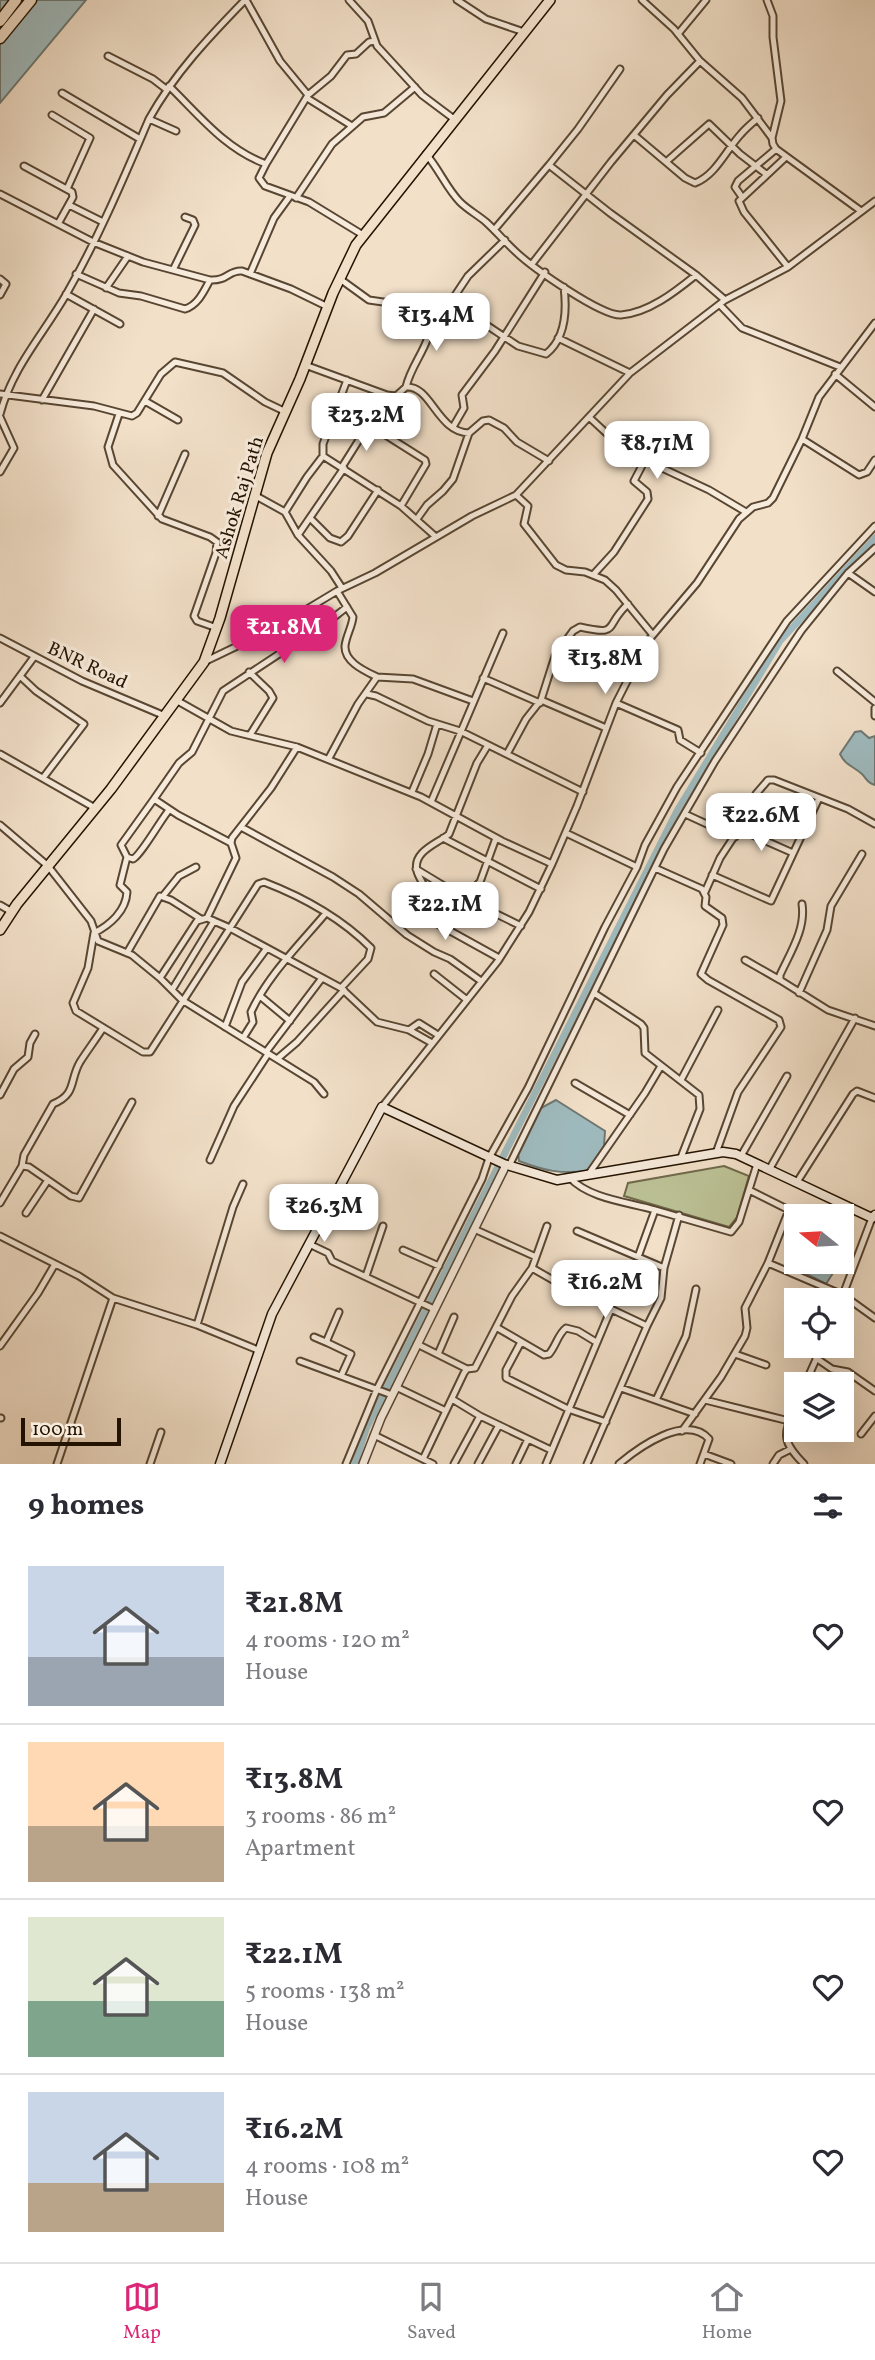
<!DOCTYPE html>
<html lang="en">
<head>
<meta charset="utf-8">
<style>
  :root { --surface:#fff; --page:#f7f7f7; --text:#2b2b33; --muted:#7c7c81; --line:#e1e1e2; --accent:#db2777 }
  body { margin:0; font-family:Vollkorn,serif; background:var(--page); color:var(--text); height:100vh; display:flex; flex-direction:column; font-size:26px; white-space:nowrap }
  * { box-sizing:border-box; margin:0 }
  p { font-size:23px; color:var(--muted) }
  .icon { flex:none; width:38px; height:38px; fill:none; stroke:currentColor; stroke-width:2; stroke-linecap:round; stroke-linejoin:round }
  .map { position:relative; height:1464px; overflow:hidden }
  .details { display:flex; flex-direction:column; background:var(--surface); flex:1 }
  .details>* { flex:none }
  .needle { width:46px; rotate:288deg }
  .fabs { position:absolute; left:784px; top:1204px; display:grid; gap:14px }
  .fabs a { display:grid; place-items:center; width:70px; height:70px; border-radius:0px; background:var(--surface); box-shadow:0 7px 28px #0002; font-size:35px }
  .scale { position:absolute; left:21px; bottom:18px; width:100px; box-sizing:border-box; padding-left:7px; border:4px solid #241300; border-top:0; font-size:19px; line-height:24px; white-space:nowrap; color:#241300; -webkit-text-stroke:5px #f7ebdc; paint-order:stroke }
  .price { position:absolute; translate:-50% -60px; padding:0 16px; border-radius:14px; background:#fff; color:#222; font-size:23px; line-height:46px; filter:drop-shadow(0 2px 4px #0008) }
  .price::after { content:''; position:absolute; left:50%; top:42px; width:21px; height:16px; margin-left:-10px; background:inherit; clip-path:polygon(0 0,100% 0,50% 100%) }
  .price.active { background:var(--accent); color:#fff }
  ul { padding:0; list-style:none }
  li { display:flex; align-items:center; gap:21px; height:175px; padding:0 28px }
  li+li { border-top:2px solid var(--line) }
  li span { display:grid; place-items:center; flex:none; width:196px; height:140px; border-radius:0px; color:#555 }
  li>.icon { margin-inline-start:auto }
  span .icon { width:84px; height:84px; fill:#fffc; stroke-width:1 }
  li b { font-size:30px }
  h2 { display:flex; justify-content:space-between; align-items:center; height:84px; padding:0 28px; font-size:30px }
  .menu { display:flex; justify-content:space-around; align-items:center; height:98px; border-top:2px solid var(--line); background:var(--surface); font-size:19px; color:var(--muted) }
  .menu a { display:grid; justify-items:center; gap:4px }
  .menu .active { color:var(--accent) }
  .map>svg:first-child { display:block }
  .green { fill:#bcc296; stroke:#706a4b; stroke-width:2 }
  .water { fill:#9fbbbf; stroke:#6e7873; stroke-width:2 }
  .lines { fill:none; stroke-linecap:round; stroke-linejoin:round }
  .canal { stroke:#9fbbbf; stroke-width:7 }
  .minor-casing { stroke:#584632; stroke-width:9 }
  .tertiary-casing { stroke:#584632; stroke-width:10 }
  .secondary-casing { stroke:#241300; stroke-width:11 }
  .primary-casing { stroke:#241300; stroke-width:12 }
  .motorway-casing { stroke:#241300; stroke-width:13 }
  .minor { stroke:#f7ebdc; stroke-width:5 }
  .tertiary { stroke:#f7ebdc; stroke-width:7 }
  .secondary { stroke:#f7ebdc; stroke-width:8 }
  .primary { stroke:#f2e0c9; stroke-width:9 }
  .motorway { stroke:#f2e0c9; stroke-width:10 }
  .labels { text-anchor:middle; stroke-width:6; stroke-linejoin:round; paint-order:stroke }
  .street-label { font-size:19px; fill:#241300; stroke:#f7ebdc }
</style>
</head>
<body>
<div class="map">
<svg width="875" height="1464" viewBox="0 0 875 1464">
  <rect width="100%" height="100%" fill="#f2e0c9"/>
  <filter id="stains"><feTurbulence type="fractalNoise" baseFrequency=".00286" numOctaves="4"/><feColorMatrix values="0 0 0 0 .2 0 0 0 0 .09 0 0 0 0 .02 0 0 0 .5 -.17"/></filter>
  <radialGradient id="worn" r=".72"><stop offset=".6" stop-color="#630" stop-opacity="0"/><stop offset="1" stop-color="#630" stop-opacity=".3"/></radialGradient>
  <!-- green -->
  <path class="green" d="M 724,1166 L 749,1176 L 737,1217 L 729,1227 L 624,1196 L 628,1183 Z"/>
  <!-- water -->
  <path class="water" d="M 0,0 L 86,0 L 0,103 Z
    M 861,731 L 869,738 L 875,736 L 875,785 C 867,783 867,779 862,774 C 853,766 845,765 840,754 L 855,732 Z
    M 556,1100 L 605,1131 L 604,1146 L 588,1171 C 560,1174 545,1171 519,1161 L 518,1153 L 541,1108 Z
    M 807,1262 L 840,1262 L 826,1284 L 807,1274 Z"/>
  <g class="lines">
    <!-- canal -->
    <path class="canal" d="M 355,1464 L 366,1429 L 677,811 L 780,641 L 875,538"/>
    <!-- minor casing -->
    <g class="minor-casing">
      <path id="minor" d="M 246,0 L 280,61 L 308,95 L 266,164
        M 349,0 L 368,21 L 377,46 L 422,95 L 454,119
        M 457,0 L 486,19 L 524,32
        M 642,0 L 674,29 L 700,61
        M 767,0 L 773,16 L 773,37 L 781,101 L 772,138
        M 678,34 L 706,0
        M 108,56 L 153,79 L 166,89
        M 169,86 C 199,115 225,149 266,164 L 259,178 L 265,186 L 309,202 L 363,235
        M 62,93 L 140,139
        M 308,95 L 331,76 L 347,55 L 356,54 L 369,42 L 375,41
        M 307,98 L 352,126
        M 52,115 L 90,138 L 67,189
        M 149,119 L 176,131
        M 634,135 L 685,178 L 695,183 C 716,175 726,150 741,134 C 746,128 752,123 758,118
        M 426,154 C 439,169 447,189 460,202 C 468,210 478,215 486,222 C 497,232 506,243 516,252 C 533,268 601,316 621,315 C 649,313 676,291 696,275
        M 786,157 L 739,201 L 744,212 L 788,267
        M 666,162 L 709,124 L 740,154 L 766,174
        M 549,165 L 578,129 L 620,69
        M 24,166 L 72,192 L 73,197 L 58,224
        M 0,194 L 93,242 L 143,262 L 210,280 C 228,281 228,270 242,271 L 291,289 L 328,307
        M 742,197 L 735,187 L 738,181 L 776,149
        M 296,198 L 332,144 L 363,117 L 384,113 L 415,87
        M 69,205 L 103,222
        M 494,230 L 549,165 L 610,213 L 696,275 L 725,300
        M 532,264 L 611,162 L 667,95 L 700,61 L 742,98 L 772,138 L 773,144 L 776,149 L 861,211
        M 173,270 L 195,225 L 193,220 L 185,217
        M 76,274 L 119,293 L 141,296 L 185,309 C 198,305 204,291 210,280
        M 250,274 L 274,218 L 290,196
        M 0,279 L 6,284 L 0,295
        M 340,279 L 369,300 L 390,303 L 430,317 L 438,314 L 447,304 L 455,304 L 518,346 L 546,354 C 566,338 567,311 564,287
        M 106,288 L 128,256
        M 66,294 L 120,324
        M 450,303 L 468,276 L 505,240
        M 720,305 L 742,328 L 840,367
        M 558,338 L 630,373
        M 305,365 L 387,395 L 396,396 L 406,387 C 431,385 437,432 469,433 L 483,421 L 489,420 L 504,428 L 517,442 L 549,461
        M 835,374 L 875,407
        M 347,380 L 323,444 L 323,456 L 401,506 L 436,537
        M 406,387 C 412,361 433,344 430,317
        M 0,394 L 94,406 L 132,416 L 137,413 L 161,374 L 175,362 L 223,373 L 265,402 L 286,412
        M 42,400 L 94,309
        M 145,401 L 178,420
        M 338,405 L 425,460 L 426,464 L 401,506
        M 0,414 C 13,366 43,335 67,293 C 99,237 124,177 149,119 C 174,74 209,37 245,0
        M 119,414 L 108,447 L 113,465 L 162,519 L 210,537 L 217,542 L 216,553 L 194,616 L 197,621 L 217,628
        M 0,417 L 14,448 L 0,472
        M 590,418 L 617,443 L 632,454 L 709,490 L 746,512
        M 453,427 L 464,408 L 462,395 L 495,351 L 545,272
        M 802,439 L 859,475 L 867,472 L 875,460
        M 342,467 L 369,424
        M 516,495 L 528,506 L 524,524 L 556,565 L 566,570 L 585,572 L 605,580 L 616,590 L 652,634
        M 256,496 L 285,512 L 298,535 L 331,571 L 342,588
        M 285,512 L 307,477 L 323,456
        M 158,516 L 185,454
        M 311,519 L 330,538 L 341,542 L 348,536 L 378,490
        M 417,519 L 427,505 L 443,491 L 453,479 L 469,433
        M 298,535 L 344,468
        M 848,573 L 875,592
        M 593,575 L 614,552 L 648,499 L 647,492 L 634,481 L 645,460
        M 337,591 L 353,617 C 352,627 346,636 345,646 C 344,662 365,671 377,677
        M 0,638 L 82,681 L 165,716
        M 204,662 L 279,626 L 337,591 L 375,573 L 472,516 L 516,495 L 630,373 L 725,300 L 788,267 L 875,201
        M 837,671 L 875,702
        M 249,672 L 269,691 L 273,698 L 250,735
        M 20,676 L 36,691 L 84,724 L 43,778
        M 483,678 L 540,703
        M 367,694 L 376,696 L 428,721 L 460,731 L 583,792
        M 176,700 L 231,731 L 297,747 L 421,797 L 502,841 L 552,864
        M 541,700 L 606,728
        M 0,703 L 34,657
        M 616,703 L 678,730 L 680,740 L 701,753
        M 875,708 L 875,716
        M 488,745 L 477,763 L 449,834 C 439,843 412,851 417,871 C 418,876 422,881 424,886 L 417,906 L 419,913 L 425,917 L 499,958
        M 0,754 L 95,808
        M 507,754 L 526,719 L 541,700 L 555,656 L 573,631 L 580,627 C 621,636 603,627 628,604
        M 329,758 L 358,704 L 377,677 L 413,679 L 473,701
        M 412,792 L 428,754 L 437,724
        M 154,799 L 179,763 L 192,752 L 223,691 L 329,621 L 347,607
        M 431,802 L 503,633
        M 685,814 L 735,837
        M 0,825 L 48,866 L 91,921 L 98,941 L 132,955 L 160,978 L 182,1000 L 314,1082 L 324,1094
        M 241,827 L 333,877 L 359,894 L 407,935 L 434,952 L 450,959 L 481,981
        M 739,829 L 793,853
        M 566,833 L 637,867
        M 443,838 L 541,889
        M 231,843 L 178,815 L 154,799 L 121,845 L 127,857 L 120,885 L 127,892 C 126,911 110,925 94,933 L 88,968 L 73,1003 L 76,1011 L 143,1052 L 150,1052 L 230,928 L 341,988 L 377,1022 L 409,1030 L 432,1043
        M 127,857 L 133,859 C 141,855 160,821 169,810
        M 655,868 L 702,889 L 706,897 L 705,906 L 722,918 L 723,925 L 701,974 L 708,980 L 779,1020 L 781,1027 L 738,1092 L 716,1153
        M 416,869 L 464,898 L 521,926
        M 712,875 L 771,901 L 819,798
        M 705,892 L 720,858 L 739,829 L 756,794 L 768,780 L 774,780 L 848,809 L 875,824
        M 163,896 L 179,876 L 196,867
        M 802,904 C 806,929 790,953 780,975 L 780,980 L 828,1010 L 875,1026
        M 0,905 L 12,912
        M 207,918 L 236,858 L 231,843 L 232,838 L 271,788 L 297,747
        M 443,927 L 458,903 L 480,882 L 496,838
        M 127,953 L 160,896 L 171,900 L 201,919
        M 745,960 L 780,980
        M 434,974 L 467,1000
        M 160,978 L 197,921 L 207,918 L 230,928 L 258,884 L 264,882 C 303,897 341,918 371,948 L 368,959 L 341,988
        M 172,990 L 214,921
        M 594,993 L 641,1024 L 644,1028 L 645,1053 L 699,1095 L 700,1109 L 680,1160
        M 799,993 L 827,930 L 831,906 L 862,854
        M 260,996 L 290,1021
        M 225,1027 L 242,982 L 267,948
        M 409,1030 L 419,1023 L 438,1035
        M 243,1038 L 253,1022 L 251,1012 C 268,975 300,944 326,913
        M 266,1052 L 322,978
        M 277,1059 L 297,1042 L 344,990
        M 681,1080 L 718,1010
        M 575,1083 L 630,1115
        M 0,1095 L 14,1069 L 28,1057 L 30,1043 L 35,1034
        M 382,1107 L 498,961 L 529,912 L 552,864 L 577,806 L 616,703 L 647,642 L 697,583 L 739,519 L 753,507 L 768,503 L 773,498 L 802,439 L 819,397 L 875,323
        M 741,1156 L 787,1076
        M 210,1160 L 234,1106 L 268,1054
        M 22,1166 L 24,1155 L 53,1104 C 77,1094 69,1081 80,1062 C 87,1051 96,1039 103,1028
        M 509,1166 L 664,849 L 715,761 L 801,631 L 848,573 L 875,548
        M 769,1170 L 855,1018
        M 588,1175 L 645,1093 L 661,1066
        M 570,1178 C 590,1199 628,1202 655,1210 L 638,1257 L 577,1231
        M 797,1182 L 853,1094 L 857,1091 L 875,1098
        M 0,1203 L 22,1166 L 29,1167 L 71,1196 L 79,1198 L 132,1102
        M 655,1210 L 731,1232 L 739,1222 L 757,1164
        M 26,1213 L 48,1180
        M 474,1229 L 536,1257 L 532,1268 L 553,1280 L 599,1296 L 611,1309 L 647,1326 L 587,1464
        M 0,1236 L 79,1276 L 113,1298 L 197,1325 L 258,1350
        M 309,1244 L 328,1253 L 332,1261 L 434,1309
        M 403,1250 L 439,1266
        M 536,1257 L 547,1226
        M 638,1257 L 664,1268 L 679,1215
        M 768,1263 L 843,1295 L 875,1318
        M 366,1276 L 383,1226
        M 841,1300 L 872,1218
        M 339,1312 L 327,1340 L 328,1343 L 351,1354 L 341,1376
        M 197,1325 L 233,1207 L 243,1184
        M 647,1326 L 661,1298 L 664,1268
        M 496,1327 L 544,1355 L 549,1354 C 556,1346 558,1334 566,1328 L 578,1331 L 596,1342
        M 314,1337 L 328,1343
        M 521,1342 L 506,1370 L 506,1378 L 568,1409 L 606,1422
        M 417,1344 L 467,1369
        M 0,1346 L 38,1293 L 55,1264
        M 438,1354 L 454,1317
        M 735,1354 L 766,1365
        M 816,1358 L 832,1369 L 848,1372 L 875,1391
        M 300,1361 L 392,1395
        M 805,1384 L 822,1346
        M 396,1387 L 446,1411
        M 621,1388 L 695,1414
        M 452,1399 L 480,1416
        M 656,1400 L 686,1336 L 696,1289
        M 705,1400 L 789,1421
        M 796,1404 C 784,1434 780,1440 804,1464
        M 0,1418 L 1,1418
        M 682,1431 L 721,1377 L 745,1336 L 747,1328 L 745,1308 L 768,1263 L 789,1210 L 749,1190
        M 861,1434 L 875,1416
        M 374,1435 L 433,1464
        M 704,1454 L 731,1464
        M 423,1459 L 464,1373 L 467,1369 L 475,1368 L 512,1296 L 532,1268
        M 57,1464 L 113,1298
        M 150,1464 L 161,1432
        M 346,1464 L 377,1389 L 482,1179 L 489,1158 L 528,1088 L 605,927 L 637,867 L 645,845 L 677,787 L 787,621 L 875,526
        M 454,1464 L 480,1416 L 551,1450
        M 478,1464 L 499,1425
        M 516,1464 L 528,1439
        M 546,1464 L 611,1309
        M 619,1464 C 638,1448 686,1413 709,1439 L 700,1464
        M 773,1464 L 779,1455 L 789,1450"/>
    </g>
    <!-- tertiary casing -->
    <g class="tertiary-casing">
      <path id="tertiary" d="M 363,1464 L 381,1418 L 506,1165"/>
    </g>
    <!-- secondary casing -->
    <g class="secondary-casing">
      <path id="secondary" d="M 220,1464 L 272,1314 L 382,1107 L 504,1164 L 557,1180 L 723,1152 L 736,1154 L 872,1218 L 875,1215"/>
    </g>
    <!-- primary casing -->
    <g class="primary-casing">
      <path id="primary" d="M 0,930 L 17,904 L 111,789 L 204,662 L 220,618 L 267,453 L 300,379 L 333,293 L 356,245 L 550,0"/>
    </g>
    <!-- motorway casing -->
    <g class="motorway-casing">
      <path id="motorway" d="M 0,21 L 16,0
        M 0,38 L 31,0"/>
    </g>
    <!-- minor -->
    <use href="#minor" class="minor"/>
    <!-- tertiary -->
    <use href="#tertiary" class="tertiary"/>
    <!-- secondary -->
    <use href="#secondary" class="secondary"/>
    <!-- primary -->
    <use href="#primary" class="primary"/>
    <!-- motorway -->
    <use href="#motorway" class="motorway"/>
  </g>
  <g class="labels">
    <!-- street labels -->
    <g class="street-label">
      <text transform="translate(238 497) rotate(-73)" y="7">Ashok Raj Path</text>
      <text transform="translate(88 664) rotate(25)" y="7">BNR Road</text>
    </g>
  </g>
  <rect width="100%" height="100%" filter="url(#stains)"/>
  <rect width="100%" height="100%" fill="url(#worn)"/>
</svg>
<div class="fabs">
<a><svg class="needle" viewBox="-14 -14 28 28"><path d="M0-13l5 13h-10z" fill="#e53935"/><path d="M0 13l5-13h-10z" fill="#7c7c81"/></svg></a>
<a><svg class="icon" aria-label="locate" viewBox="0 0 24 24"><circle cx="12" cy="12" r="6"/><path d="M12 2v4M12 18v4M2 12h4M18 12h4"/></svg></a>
<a><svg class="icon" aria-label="layers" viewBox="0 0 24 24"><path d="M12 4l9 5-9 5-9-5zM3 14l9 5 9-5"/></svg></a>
</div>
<div class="scale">100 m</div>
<b class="price" style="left:436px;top:353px">₹13.4M</b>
<b class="price" style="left:366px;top:453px">₹23.2M</b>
<b class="price" style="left:657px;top:481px">₹8.71M</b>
<b class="price active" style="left:284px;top:665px">₹21.8M</b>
<b class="price" style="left:605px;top:696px">₹13.8M</b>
<b class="price" style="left:761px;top:853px">₹22.6M</b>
<b class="price" style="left:445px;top:942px">₹22.1M</b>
<b class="price" style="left:324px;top:1244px">₹26.3M</b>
<b class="price" style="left:605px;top:1320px">₹16.2M</b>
</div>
<section class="details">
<h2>9 homes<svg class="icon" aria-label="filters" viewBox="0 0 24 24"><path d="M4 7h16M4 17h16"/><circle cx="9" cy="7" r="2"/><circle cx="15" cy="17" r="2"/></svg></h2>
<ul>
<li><span style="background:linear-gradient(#c9d6e8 65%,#9aa5b1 0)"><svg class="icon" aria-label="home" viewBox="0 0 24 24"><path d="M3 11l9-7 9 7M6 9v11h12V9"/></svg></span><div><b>₹21.8M</b><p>4 rooms · 120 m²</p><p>House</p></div><svg class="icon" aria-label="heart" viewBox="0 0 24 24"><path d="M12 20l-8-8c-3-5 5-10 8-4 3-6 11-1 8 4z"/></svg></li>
<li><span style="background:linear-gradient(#ffd9b3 60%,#b9a48a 0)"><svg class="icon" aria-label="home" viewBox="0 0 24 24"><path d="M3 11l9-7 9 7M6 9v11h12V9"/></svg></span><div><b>₹13.8M</b><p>3 rooms · 86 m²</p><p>Apartment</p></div><svg class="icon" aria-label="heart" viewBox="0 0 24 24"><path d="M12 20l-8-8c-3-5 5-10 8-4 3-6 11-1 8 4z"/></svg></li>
<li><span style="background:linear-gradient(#dfe7d0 60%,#7fa58c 0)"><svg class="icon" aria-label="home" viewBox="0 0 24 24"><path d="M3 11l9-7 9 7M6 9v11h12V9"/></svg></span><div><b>₹22.1M</b><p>5 rooms · 138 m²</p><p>House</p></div><svg class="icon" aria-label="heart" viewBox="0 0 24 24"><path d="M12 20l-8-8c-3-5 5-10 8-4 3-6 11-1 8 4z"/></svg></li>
<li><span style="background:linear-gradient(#c9d6e8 65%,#b9a48a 0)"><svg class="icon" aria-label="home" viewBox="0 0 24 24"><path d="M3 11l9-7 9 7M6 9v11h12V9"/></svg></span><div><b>₹16.2M</b><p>4 rooms · 108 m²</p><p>House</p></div><svg class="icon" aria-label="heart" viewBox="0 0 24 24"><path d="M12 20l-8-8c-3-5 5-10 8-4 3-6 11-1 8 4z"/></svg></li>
</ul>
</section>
<nav class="menu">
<a class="active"><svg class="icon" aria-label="map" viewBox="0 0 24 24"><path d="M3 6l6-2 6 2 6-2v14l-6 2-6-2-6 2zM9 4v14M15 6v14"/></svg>Map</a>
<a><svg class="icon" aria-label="saved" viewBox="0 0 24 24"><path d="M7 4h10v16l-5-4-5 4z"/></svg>Saved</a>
<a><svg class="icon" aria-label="home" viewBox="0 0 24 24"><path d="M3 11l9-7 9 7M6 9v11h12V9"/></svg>Home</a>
</nav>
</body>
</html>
